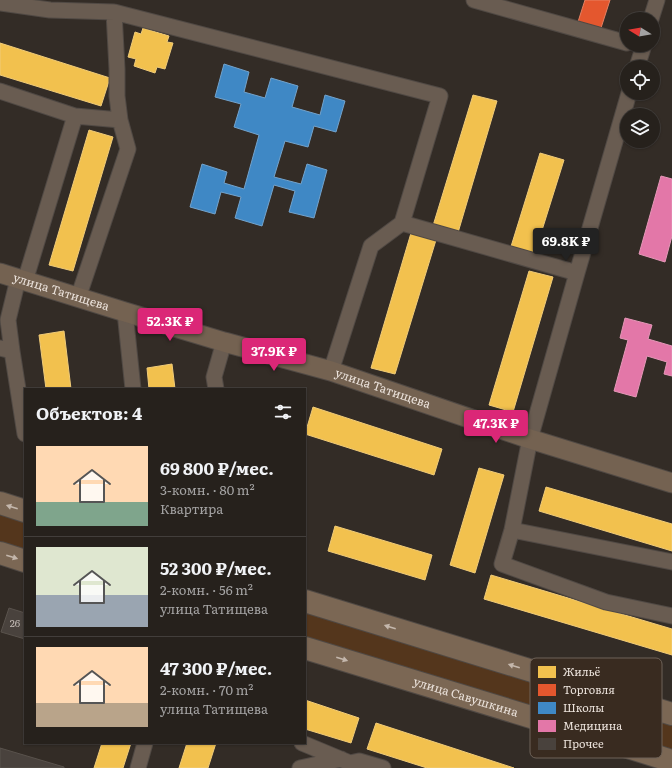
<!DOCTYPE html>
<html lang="ru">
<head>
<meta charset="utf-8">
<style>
  :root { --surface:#26211c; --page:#2e2925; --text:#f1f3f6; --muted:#a4a3a3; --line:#423e3b; --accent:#db2777 }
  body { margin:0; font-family:Literata,serif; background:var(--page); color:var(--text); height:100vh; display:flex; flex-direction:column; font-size:15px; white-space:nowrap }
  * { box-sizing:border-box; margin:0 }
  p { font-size:13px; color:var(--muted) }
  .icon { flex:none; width:22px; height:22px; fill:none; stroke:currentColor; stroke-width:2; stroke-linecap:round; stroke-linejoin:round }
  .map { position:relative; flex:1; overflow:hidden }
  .panel { position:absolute; left:24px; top:388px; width:282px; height:356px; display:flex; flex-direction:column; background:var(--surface); border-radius:0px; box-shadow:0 1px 3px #0004,0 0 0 1px var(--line) }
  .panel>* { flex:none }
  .needle { width:26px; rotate:281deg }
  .controls { position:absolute; left:620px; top:12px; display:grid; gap:8px }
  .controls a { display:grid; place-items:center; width:40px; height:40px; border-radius:50%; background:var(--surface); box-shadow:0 1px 3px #0004,0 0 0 1px var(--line); font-size:20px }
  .price { position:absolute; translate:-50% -34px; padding:0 9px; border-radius:4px; background:var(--accent); color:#fff; font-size:13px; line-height:26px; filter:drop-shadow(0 1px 2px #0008) }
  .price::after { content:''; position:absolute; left:50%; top:24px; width:12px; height:9px; margin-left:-6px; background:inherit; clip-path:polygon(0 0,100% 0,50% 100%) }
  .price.current { background:#222; color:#fff }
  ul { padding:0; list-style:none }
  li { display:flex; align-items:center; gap:12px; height:100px; padding:0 12px }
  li+li { border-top:1px solid var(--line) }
  li span { display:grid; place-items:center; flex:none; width:112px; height:80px; border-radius:0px; color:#555 }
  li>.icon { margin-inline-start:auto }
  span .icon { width:48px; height:48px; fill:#fffc; stroke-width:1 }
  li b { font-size:17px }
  h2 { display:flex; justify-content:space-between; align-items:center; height:48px; padding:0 12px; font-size:17px }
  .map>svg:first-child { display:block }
  .green { fill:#54361c }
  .homes { fill:#f2c14e; stroke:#f0cb78 }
  .shops { fill:#e4572e; stroke:#e68162 }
  .schools { fill:#3f88c5; stroke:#73a3cc }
  .health { fill:#e377a8; stroke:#e597b7 }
  .building { fill:#49423d; stroke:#59524c }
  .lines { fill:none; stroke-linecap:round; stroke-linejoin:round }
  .minor-casing { stroke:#504944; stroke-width:17 }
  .major-casing { stroke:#504944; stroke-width:21 }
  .highway-casing { stroke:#504944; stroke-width:24 }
  .minor { stroke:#695c51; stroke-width:15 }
  .major { stroke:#746251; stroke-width:19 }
  .highway { stroke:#7b6754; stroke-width:22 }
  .oneway { fill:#c4b7ac }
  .labels { text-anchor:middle; stroke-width:4; stroke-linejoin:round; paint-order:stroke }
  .number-label { font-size:10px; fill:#c2bab4 }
  .street-label { font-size:12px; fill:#ebe2db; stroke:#392b20 }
  .key { fill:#392b20; stroke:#6e6258; stroke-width:1 }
  .key-label { font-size:11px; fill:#ebe2db }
</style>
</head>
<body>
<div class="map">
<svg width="672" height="768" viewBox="0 0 672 768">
  <rect width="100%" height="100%" fill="#332c26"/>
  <!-- green -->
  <path class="green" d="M 0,503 L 25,511 L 25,561 L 0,553 Z
    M 305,601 L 672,714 L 672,761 L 305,647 Z"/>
  <!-- homes -->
  <path class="homes" d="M 143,28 L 169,36 L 167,42 L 173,43 L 165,69 L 157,67 L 155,73 L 134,66 L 136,59 L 128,57 L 135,32 L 141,34 Z
    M 0,43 L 110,78 L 101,106 L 0,75 Z
    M 473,95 L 497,101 L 457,236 L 432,229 Z
    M 89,130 L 113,137 L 73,271 L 49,265 Z
    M 540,153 L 564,160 L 533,259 L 509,253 Z
    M 411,233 L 436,240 L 395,374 L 371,368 Z
    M 529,271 L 553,277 L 513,412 L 489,405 Z
    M 64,331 L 71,389 L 46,389 L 39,335 Z
    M 172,364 L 175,389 L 149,389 L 147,368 Z
    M 313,407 L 442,449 L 434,475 L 305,434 Z
    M 479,468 L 504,475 L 475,573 L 450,565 Z
    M 546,487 L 672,524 L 672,551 L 539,511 Z
    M 335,526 L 432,555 L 425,580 L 328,551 Z
    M 491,575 L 672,629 L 672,655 L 484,599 Z
    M 305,700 L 359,718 L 351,743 L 305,729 Z
    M 376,723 L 514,768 L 427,768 L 367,749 Z
    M 102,743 L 131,743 L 123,768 L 94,768 Z
    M 187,743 L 216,743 L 208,768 L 179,768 Z"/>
  <!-- shops -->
  <path class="shops" d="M 585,0 L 610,0 L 600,31 L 577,25 Z"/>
  <!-- schools -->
  <path class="schools" d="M 224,64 L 249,72 L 244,92 L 265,98 L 271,78 L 298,86 L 292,107 L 320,115 L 325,95 L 345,101 L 336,132 L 314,126 L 308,147 L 285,141 L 274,177 L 301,184 L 307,164 L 327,170 L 314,218 L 289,212 L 295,191 L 274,185 L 262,226 L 235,218 L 241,197 L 221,192 L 215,214 L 190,207 L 202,164 L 227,172 L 224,183 L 244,189 L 259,135 L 234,127 L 241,104 L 215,97 Z"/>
  <!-- health -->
  <path class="health" d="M 661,176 L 672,179 L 672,236 L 665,262 L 639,254 Z
    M 625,318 L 652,325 L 648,339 L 672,346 L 672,376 L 664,374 L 667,362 L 647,356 L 636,397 L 614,391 L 628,340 L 620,338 Z"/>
  <!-- building -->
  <path class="building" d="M 9,608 L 25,613 L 25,639 L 1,632 Z
    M 0,748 L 64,767 L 64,768 L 0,768 Z"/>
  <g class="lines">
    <!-- minor casing -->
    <g class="minor-casing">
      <path id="minor" d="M 474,0 L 627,43
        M 0,3 L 50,10 L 114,12
        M 651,19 L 657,0
        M 637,67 L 644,45
        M 0,91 L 75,116 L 120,120
        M 629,93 L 577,273 L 530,439 L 512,530 L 502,564 L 606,602 L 672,616
        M 402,223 L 577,273
        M 25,281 L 75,116
        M 78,298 L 128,149 L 120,120 L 117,96 L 117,69 L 114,12 L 440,96 L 402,223 L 371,246 L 331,371
        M 125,312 L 133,389
        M 0,348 L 12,351 L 8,320 L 18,279
        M 12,351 L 25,434
        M 216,389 L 214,377 L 224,342
        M 512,530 L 672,562
        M 302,743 L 350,763 L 352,768
        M 350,763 L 359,761 L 383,768
        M 138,768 L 145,743
        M 300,768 L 341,759"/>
    </g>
    <!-- major casing -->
    <g class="major-casing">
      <g id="major">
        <path id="s1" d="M 0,273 L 125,312 L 224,342 L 331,371 L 530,439 L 672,483"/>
      </g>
    </g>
    <!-- highway casing -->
    <g class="highway-casing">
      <g id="highway">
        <path d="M 0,503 L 25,511"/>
        <path d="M 0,553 L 25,561"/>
        <path d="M 305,601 L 672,714"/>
        <path id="s2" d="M 305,648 L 580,732 L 672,761"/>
      </g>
    </g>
    <!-- minor -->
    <use href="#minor" class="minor"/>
    <!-- major -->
    <use href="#major" class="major"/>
    <!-- highway -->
    <use href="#highway" class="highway"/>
  </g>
  <!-- one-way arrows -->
  <defs><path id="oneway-solid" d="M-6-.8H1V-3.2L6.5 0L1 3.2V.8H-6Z"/></defs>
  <g class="oneway">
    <use href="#oneway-solid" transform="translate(12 507) rotate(-162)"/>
    <use href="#oneway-solid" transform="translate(12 557) rotate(17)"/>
    <use href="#oneway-solid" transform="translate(390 627) rotate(-163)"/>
    <use href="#oneway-solid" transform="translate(342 659) rotate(17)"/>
    <use href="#oneway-solid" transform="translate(514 666) rotate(-163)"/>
  </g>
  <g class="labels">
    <!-- number labels -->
    <g class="number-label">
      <text x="15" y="627">26</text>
    </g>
    <!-- street labels -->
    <g class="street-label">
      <text dy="4" stroke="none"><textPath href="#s1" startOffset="64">улица Татищева</textPath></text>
      <text dy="4" stroke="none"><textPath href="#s1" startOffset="400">улица Татищева</textPath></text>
      <text dy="4" stroke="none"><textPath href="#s2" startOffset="168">улица Савушкина</textPath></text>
    </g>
  </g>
  <!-- legend -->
  <rect x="530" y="658" width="132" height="100" rx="6" class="key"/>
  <rect x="538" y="666" width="18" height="12" fill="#f2c14e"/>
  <rect x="538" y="684" width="18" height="12" fill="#e4572e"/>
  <rect x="538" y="702" width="18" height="12" fill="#3f88c5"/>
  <rect x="538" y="720" width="18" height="12" fill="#e377a8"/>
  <rect x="538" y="738" width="18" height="12" fill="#49423d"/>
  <g class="key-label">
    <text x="563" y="676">Жильё</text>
    <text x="563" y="694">Торговля</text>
    <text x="563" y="712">Школы</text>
    <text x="563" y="730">Медицина</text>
    <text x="563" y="748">Прочее</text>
  </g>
</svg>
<div class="controls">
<a><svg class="needle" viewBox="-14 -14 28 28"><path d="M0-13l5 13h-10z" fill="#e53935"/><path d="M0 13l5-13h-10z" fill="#a4a3a3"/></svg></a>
<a><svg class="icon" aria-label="locate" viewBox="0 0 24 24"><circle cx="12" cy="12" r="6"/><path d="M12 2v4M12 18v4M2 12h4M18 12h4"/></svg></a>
<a><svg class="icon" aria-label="layers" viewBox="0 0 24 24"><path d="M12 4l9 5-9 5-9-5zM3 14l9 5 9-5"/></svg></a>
</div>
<b class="price current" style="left:566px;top:262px">69.8K ₽</b>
<b class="price" style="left:170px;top:342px">52.3K ₽</b>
<b class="price" style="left:274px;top:372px">37.9K ₽</b>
<b class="price" style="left:496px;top:444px">47.3K ₽</b>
<section class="panel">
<h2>Объектов: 4<svg class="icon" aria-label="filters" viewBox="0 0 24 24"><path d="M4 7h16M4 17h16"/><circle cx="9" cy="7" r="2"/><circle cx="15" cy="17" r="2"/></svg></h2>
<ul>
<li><span style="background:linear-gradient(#ffd9b3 70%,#7fa58c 0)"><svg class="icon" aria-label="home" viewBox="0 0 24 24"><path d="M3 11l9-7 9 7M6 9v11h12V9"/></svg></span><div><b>69 800 ₽/мес.</b><p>3-комн. · 80 m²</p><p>Квартира</p></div></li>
<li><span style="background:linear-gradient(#dfe7d0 60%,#9aa5b1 0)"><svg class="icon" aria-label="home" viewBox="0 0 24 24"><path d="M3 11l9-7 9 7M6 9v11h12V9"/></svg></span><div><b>52 300 ₽/мес.</b><p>2-комн. · 56 m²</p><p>улица Татищева</p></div></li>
<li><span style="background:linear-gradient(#ffd9b3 70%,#b9a48a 0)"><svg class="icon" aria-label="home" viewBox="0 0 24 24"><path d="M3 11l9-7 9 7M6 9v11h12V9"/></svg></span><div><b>47 300 ₽/мес.</b><p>2-комн. · 70 m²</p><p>улица Татищева</p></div></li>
</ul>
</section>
</div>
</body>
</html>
